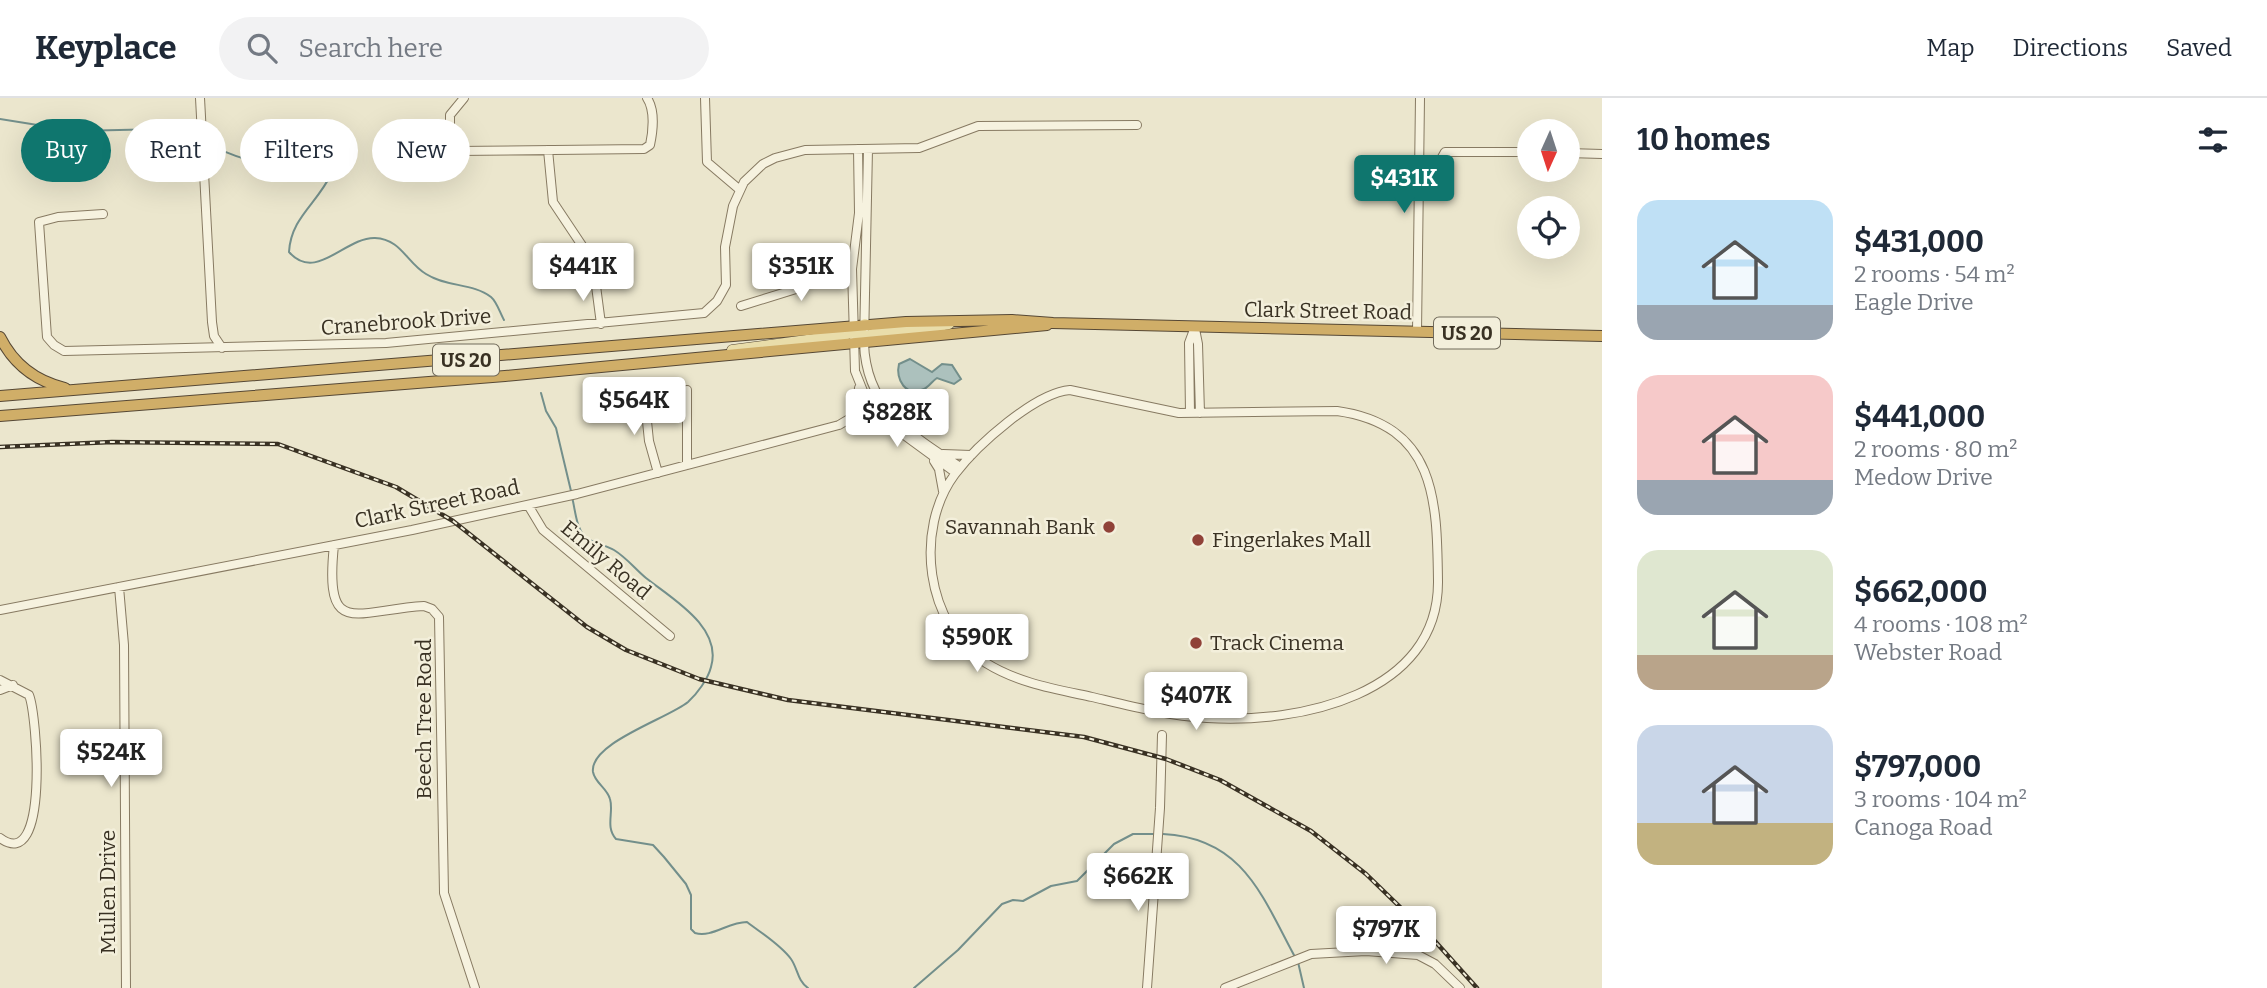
<!DOCTYPE html>
<html lang="en">
<head>
<meta charset="utf-8">
<style>
  :root { --surface:#fff; --page:#f2f2f3; --text:#1f2937; --muted:#747a83; --line:#e0e1e3; --accent:#0f766e }
  body { margin:0; font-family:Bitter,serif; background:var(--page); color:var(--text); height:100vh; display:flex; flex-direction:column; font-size:26px; white-space:nowrap }
  * { box-sizing:border-box; margin:0 }
  p { font-size:23px; color:var(--muted) }
  .icon { flex:none; width:38px; height:38px; fill:none; stroke:currentColor; stroke-width:2; stroke-linecap:round; stroke-linejoin:round }
  .map { position:relative; flex:1; overflow:hidden }
  .drawer { display:flex; flex-direction:column; background:var(--surface); width:665px }
  .drawer>* { flex:none }
  .hud { position:absolute; left:21px; top:21px; width:665px; height:63px; display:flex; gap:14px }
  .needle { width:46px; rotate:183deg }
  .tools { position:absolute; left:1517px; top:21px; display:grid; gap:14px }
  .tools a { display:grid; place-items:center; width:63px; height:63px; border-radius:50%; background:var(--surface); box-shadow:0 7px 28px #0002; font-size:35px }
  .price { position:absolute; translate:-50% -60px; padding:0 16px; border-radius:7px; background:#fff; color:#222; font-size:23px; line-height:46px; filter:drop-shadow(0 2px 4px #0008) }
  .price::after { content:''; position:absolute; left:50%; top:42px; width:21px; height:16px; margin-left:-10px; background:inherit; clip-path:polygon(0 0,100% 0,50% 100%) }
  .price.on { background:var(--accent); color:#fff }
  ul { padding:0; list-style:none }
  li { display:flex; align-items:center; gap:21px; height:175px; padding:0 35px }
  li span { display:grid; place-items:center; flex:none; width:196px; height:140px; border-radius:21px; color:#555 }
  li>.icon { margin-inline-start:auto }
  span .icon { width:84px; height:84px; fill:#fffc; stroke-width:1 }
  li b { font-size:30px }
  h2 { display:flex; justify-content:space-between; align-items:center; height:84px; padding:0 35px; font-size:30px }
  .pill { padding:0 24px; border-radius:32px; background:var(--surface); box-shadow:0 7px 28px #0002; font-size:24px; line-height:63px }
  .pill.on { background:var(--accent); color:#fff }
  header { display:flex; align-items:center; gap:42px; box-sizing:border-box; height:98px; padding:0 35px; background:var(--surface); border-bottom:2px solid var(--line) }
  header strong { font-size:33px }
  nav { display:flex; gap:38px; margin-inline-start:auto; font-size:24px }
  .search { width:490px; height:63px; background:var(--page); display:flex; align-items:center; gap:18px; box-sizing:border-box; padding:0 24px; border-radius:38px; color:var(--muted); font-size:26px }
  main { display:flex; flex:1; min-height:0 }
  .map>svg:first-child { display:block }
  .water { fill:#acc1bd; stroke:#738f8b; stroke-width:2 }
  .lines { fill:none; stroke-linecap:round; stroke-linejoin:round }
  .stream { stroke:#738f8b; stroke-width:2 }
  .minor-casing { stroke:#877a62; stroke-width:10 }
  .major-casing { stroke:#564835; stroke-width:11 }
  .highway-casing { stroke:#564835; stroke-width:12 }
  .minor { stroke:#f6f2df; stroke-width:8 }
  .major { stroke:#e9ddaa; stroke-width:10 }
  .highway { stroke:#d0ae68; stroke-width:10 }
  .rail-casing { stroke:#393123; stroke-width:4.5 }
  .rail { stroke:#f3efdb; stroke-width:2; stroke-dasharray:5; stroke-linecap:butt }
  .poi-dot { fill:#904238; stroke:#f3efdb; stroke-width:2.5 }
  .labels { text-anchor:middle; stroke-width:5; stroke-linejoin:round; paint-order:stroke }
  .shield { fill:#f3efdb; stroke:#716a5a; stroke-width:2 }
  .shield-label { font-size:19px; font-weight:bold; fill:#393123 }
  .street-label { font-size:21px; fill:#393123; stroke:#f3efdb }
  .poi-label { font-size:21px; fill:#393123; stroke:#f3efdb; text-anchor:start }
</style>
</head>
<body>
<header>
<strong>Keyplace</strong>
<div class="search"><svg class="icon" aria-label="search" viewBox="0 0 24 24"><circle cx="10" cy="10" r="6"/><path d="M15 15l6 6"/></svg>Search here</div>
<nav><a>Map</a><a>Directions</a><a>Saved</a></nav>
</header>
<main>
<div class="map">
<svg width="1602" height="890" viewBox="0 0 1602 890">
  <rect width="100%" height="100%" fill="#ebe6cd"/>
  <!-- water -->
  <path class="water" d="M 910,261 L 932,274 L 942,266 L 952,267 L 961,281 L 954,286 L 937,280 C 932,283 929,289 924,291 C 906,300 895,281 899,266 Z"/>
  <g class="lines">
    <!-- stream -->
    <path class="stream" d="M 0,21 L 75,33 L 163,31 L 192,43
      M 212,49 C 224,52 242,63 255,62 C 288,62 297,10 338,32 C 337,46 337,63 331,76 C 318,105 291,119 289,154 C 316,185 345,139 375,140 C 401,141 407,165 426,176 C 446,189 473,185 491,199 C 497,204 500,215 504,222
      M 541,295 L 546,313 L 556,330 L 571,393
      M 572,399 C 575,410 576,430 585,439 C 593,445 605,447 614,452 C 627,460 635,471 646,480 C 671,500 723,529 711,569 C 708,581 697,596 688,604 C 669,620 589,645 593,674 C 595,685 607,690 610,701 C 614,714 605,729 616,741 L 653,747 L 664,759 L 686,786 L 691,797 L 691,831 L 695,835 C 712,840 728,824 747,824 C 761,835 780,846 791,861 C 798,871 797,882 808,890
      M 1163,736 C 1243,740 1262,798 1295,859
      M 1298,864 L 1304,890
      M 914,890 L 958,852 L 1002,806 L 1013,802 L 1023,803 L 1051,788 L 1077,783 L 1114,746 L 1133,736 L 1153,736"/>
    <!-- minor casing -->
    <g class="minor-casing">
      <path id="minor" d="M 200,0 L 212,224 L 214,238 L 222,250
        M 464,0 L 450,17 L 450,48 L 456,53 L 644,51 L 650,47 C 653,33 655,12 647,0
        M 705,0 L 707,64 L 740,92
        M 858,51 L 859,115 L 852,171 L 855,273 L 865,298 L 885,323 L 956,375
        M 868,51 L 864,245 C 866,310 910,336 960,369
        M 548,52 L 553,104 L 587,155 L 596,188 L 601,226
        M 1568,55 L 1602,56
        M 1420,89 L 1441,89 L 1441,61 L 1445,54 L 1530,54
        M 103,116 L 58,119 L 39,124 L 47,239 L 54,247 L 64,253 L 386,245 L 704,215 L 717,203 L 726,187 L 725,149 L 733,108 L 744,84 L 763,66 L 775,60 L 805,52 L 919,50 L 978,28 L 1137,27
        M 741,208 L 796,191 L 833,174 L 852,171
        M 1195,231 L 1198,246 L 1200,315
        M 1417,234 L 1420,0
        M 687,292 L 687,367
        M 1070,292 L 1179,315 L 1337,313 C 1436,327 1437,402 1438,483 C 1439,597 1298,626 1207,620 C 1168,618 1130,608 1092,599 C 1055,591 1018,585 986,565 C 925,527 914,431 955,376 C 977,347 1035,295 1070,292 Z
        M 644,294 L 649,343 L 658,375
        M 1190,315 L 1189,245 L 1195,229
        M 850,320 L 857,308 L 859,290
        M 854,323 L 883,323
        M 943,356 L 971,357
        M 934,363 L 939,371 L 943,393
        M 528,407 L 543,432 L 670,538
        M 334,447 C 324,542 355,512 424,508 L 432,511 L 439,519 L 444,795 L 475,890
        M 119,489 L 124,547 L 126,890
        M 0,512 L 412,432 L 577,396 L 839,327 L 879,303
        M 0,582 L 29,597 C 37,617 50,777 0,740
        M 0,592 L 13,587
        M 1147,890 L 1160,710 L 1162,637
        M 1225,890 L 1311,856 L 1366,853 L 1418,857 L 1435,866 L 1460,890"/>
    </g>
    <!-- major casing -->
    <g class="major-casing">
      <path id="major" d="M 856,244 C 874,228 924,233 949,226
        M 732,252 L 844,237 L 859,233 L 865,226"/>
    </g>
    <!-- highway casing -->
    <g class="highway-casing">
      <path id="highway" d="M 0,239 C 14,267 35,283 65,290
        M 0,298 L 906,224 L 1012,222 L 1053,225 L 1602,238
        M 0,318 L 505,278 L 1047,227"/>
    </g>
    <!-- minor -->
    <use href="#minor" class="minor"/>
    <!-- major -->
    <use href="#major" class="major"/>
    <!-- highway -->
    <use href="#highway" class="highway"/>
    <!-- rail casing -->
    <g class="rail-casing">
      <path id="rail" d="M 0,349 L 112,344 L 278,346 L 396,389 L 453,423 L 587,529 L 626,552 L 699,581 L 788,602 L 1084,639 L 1166,661 L 1220,682 L 1311,733 L 1366,776 L 1433,841 L 1477,890"/>
    </g>
    <!-- rail -->
    <use href="#rail" class="rail"/>
  </g>
  <!-- markers -->
  <g class="poi-dot">
    <circle cx="1109" cy="429" r="7"/>
    <circle cx="1198" cy="442" r="7"/>
    <circle cx="1196" cy="545" r="7"/>
  </g>
  <g class="labels">
    <!-- shield labels -->
    <g class="shield">
      <rect x="1434" y="219.5" width="66" height="31" rx="5"/>
      <rect x="433" y="246.5" width="66" height="31" rx="5"/>
    </g>
    <g class="shield-label">
      <text x="1467" y="242">US 20</text>
      <text x="466" y="269">US 20</text>
    </g>
    <!-- street labels -->
    <g class="street-label">
      <text transform="translate(1328 213) rotate(1)" y="7">Clark Street Road</text>
      <text transform="translate(406 224) rotate(-4)" y="7">Cranebrook Drive</text>
      <text transform="translate(437 406) rotate(-12)" y="7">Clark Street Road</text>
      <text transform="translate(606 462) rotate(40)" y="7">Emily Road</text>
      <text transform="translate(424 621) rotate(-90)" y="7">Beech Tree Road</text>
      <text transform="translate(108 794) rotate(-90)" y="7">Mullen Drive</text>
    </g>
    <!-- poi labels -->
    <g class="poi-label">
      <text x="1095" y="436" text-anchor="end">Savannah Bank</text>
      <text x="1212" y="449">Fingerlakes Mall</text>
      <text x="1210" y="552">Track Cinema</text>
    </g>
  </g>
</svg>
<div class="tools">
<a><svg class="needle" viewBox="-14 -14 28 28"><path d="M0-13l5 13h-10z" fill="#e53935"/><path d="M0 13l5-13h-10z" fill="#747a83"/></svg></a>
<a><svg class="icon" aria-label="locate" viewBox="0 0 24 24"><circle cx="12" cy="12" r="6"/><path d="M12 2v4M12 18v4M2 12h4M18 12h4"/></svg></a>
</div>
<b class="price on" style="left:1404px;top:117px">$431K</b>
<b class="price" style="left:583px;top:205px">$441K</b>
<b class="price" style="left:801px;top:205px">$351K</b>
<b class="price" style="left:634px;top:339px">$564K</b>
<b class="price" style="left:897px;top:351px">$828K</b>
<b class="price" style="left:977px;top:576px">$590K</b>
<b class="price" style="left:1196px;top:634px">$407K</b>
<b class="price" style="left:111px;top:691px">$524K</b>
<b class="price" style="left:1138px;top:815px">$662K</b>
<b class="price" style="left:1386px;top:868px">$797K</b>
<div class="hud">
<a class="pill on">Buy</a>
<a class="pill">Rent</a>
<a class="pill">Filters</a>
<a class="pill">New</a>
</div>
</div>
<section class="drawer">
<h2>10 homes<svg class="icon" aria-label="filters" viewBox="0 0 24 24"><path d="M4 7h16M4 17h16"/><circle cx="9" cy="7" r="2"/><circle cx="15" cy="17" r="2"/></svg></h2>
<ul>
<li><span style="background:linear-gradient(#bfe0f5 75%,#9aa5b1 0)"><svg class="icon" aria-label="home" viewBox="0 0 24 24"><path d="M3 11l9-7 9 7M6 9v11h12V9"/></svg></span><div><b>$431,000</b><p>2 rooms · 54 m²</p><p>Eagle Drive</p></div></li>
<li><span style="background:linear-gradient(#f6c9c9 75%,#9aa5b1 0)"><svg class="icon" aria-label="home" viewBox="0 0 24 24"><path d="M3 11l9-7 9 7M6 9v11h12V9"/></svg></span><div><b>$441,000</b><p>2 rooms · 80 m²</p><p>Medow Drive</p></div></li>
<li><span style="background:linear-gradient(#dfe7d0 75%,#b9a48a 0)"><svg class="icon" aria-label="home" viewBox="0 0 24 24"><path d="M3 11l9-7 9 7M6 9v11h12V9"/></svg></span><div><b>$662,000</b><p>4 rooms · 108 m²</p><p>Webster Road</p></div></li>
<li><span style="background:linear-gradient(#c9d6e8 70%,#c2b280 0)"><svg class="icon" aria-label="home" viewBox="0 0 24 24"><path d="M3 11l9-7 9 7M6 9v11h12V9"/></svg></span><div><b>$797,000</b><p>3 rooms · 104 m²</p><p>Canoga Road</p></div></li>
</ul>
</section>
</main>
</body>
</html>
